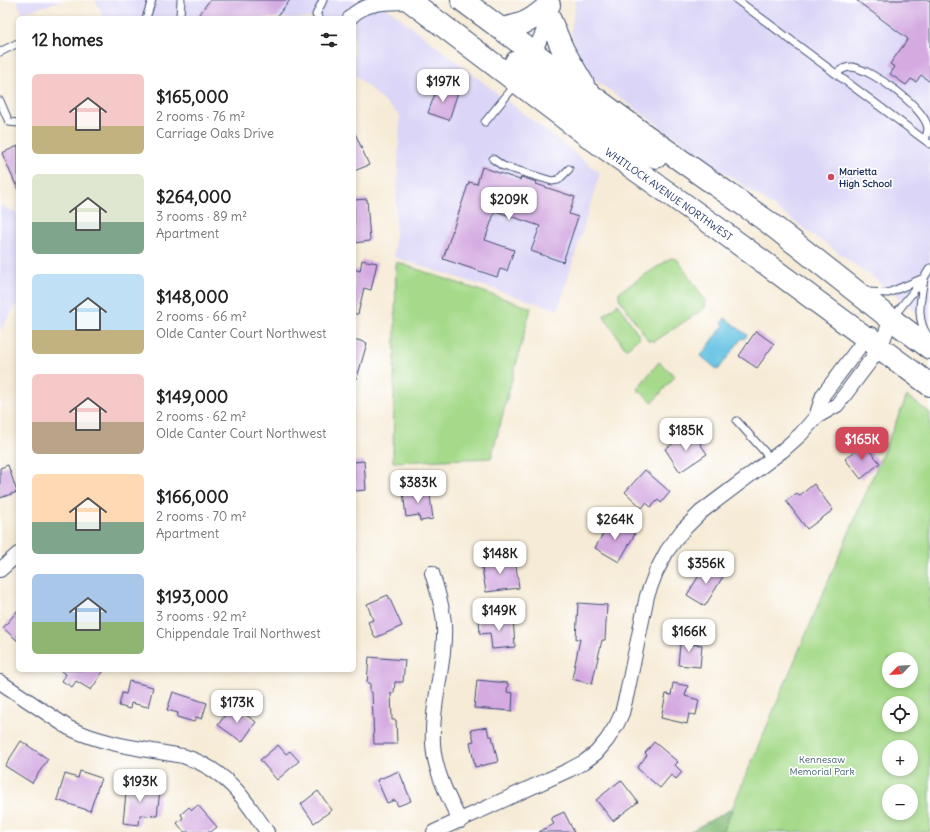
<!DOCTYPE html>
<html lang="en">
<head>
<meta charset="utf-8">
<style>
  :root { --surface:#fff; --page:#f2f2f2; --text:#222; --muted:#767676; --accent:#d1495b }
  body { margin:0; font-family:Delius,sans-serif; background:var(--page); color:var(--text); height:100vh; display:flex; flex-direction:column; font-size:15px; white-space:nowrap }
  * { box-sizing:border-box; margin:0 }
  p { font-size:13px; color:var(--muted) }
  .icon { flex:none; width:22px; height:22px; fill:none; stroke:currentColor; stroke-width:2; stroke-linecap:round; stroke-linejoin:round }
  .map { position:relative; flex:1; overflow:hidden }
  .side { position:absolute; left:16px; top:16px; width:340px; height:656px; display:flex; flex-direction:column; background:var(--surface); border-radius:6px; box-shadow:0 2px 6px #0003 }
  .side>* { flex:none }
  .needle { width:26px; rotate:245deg }
  .buttons { position:absolute; left:882px; top:652px; display:grid; gap:8px }
  .buttons a { display:grid; place-items:center; width:36px; height:36px; border-radius:50%; background:var(--surface); box-shadow:0 2px 6px #0003; font-size:20px }
  .price { position:absolute; translate:-50% -34px; padding:0 9px; border-radius:8px; background:#fff; color:#222; font-size:13px; line-height:26px; filter:drop-shadow(0 1px 2px #0008) }
  .price::after { content:''; position:absolute; left:50%; top:24px; width:12px; height:9px; margin-left:-6px; background:inherit; clip-path:polygon(0 0,100% 0,50% 100%) }
  .price.current { background:var(--accent); color:#fff }
  ul { padding:0; list-style:none }
  li { display:flex; align-items:center; gap:12px; height:100px; padding:0 16px }
  li span { display:grid; place-items:center; flex:none; width:112px; height:80px; border-radius:6px; color:#555 }
  li>.icon { margin-inline-start:auto }
  span .icon { width:48px; height:48px; fill:#fffc; stroke-width:1 }
  li b { font-size:17px }
  h2 { display:flex; justify-content:space-between; align-items:center; height:48px; padding:0 16px; font-size:17px }
  .map>svg:first-child { display:block }
  .built { fill:#dbd6f7 }
  .green { fill:#a6da8a; stroke:#608474; fill-rule:evenodd }
  .forest { fill:#84ba76; stroke:#50746a }
  .water { fill:#65c2e3; stroke:#4078a0 }
  .building { fill:#d4aae1 }
  .lines { fill:none; stroke-linecap:round; stroke-linejoin:round }
  .lane-casing { stroke:#3c4b70; stroke-width:9 }
  .street-casing { stroke:#3c4b70; stroke-width:16 }
  .highway-casing { stroke:#3c4b70; stroke-width:24 }
  .lane { stroke:#fff; stroke-width:7 }
  .street { stroke:#fff; stroke-width:14 }
  .highway { stroke:#fff; stroke-width:22 }
  .poi-dot { fill:#d1495b; stroke:#fff; stroke-width:1.5 }
  .labels { text-anchor:middle; stroke-width:3.5; stroke-linejoin:round; paint-order:stroke }
  .poi-label { font-size:10px; font-weight:bold; fill:#1b2f5e; stroke:#fff; text-anchor:start }
  .street-label { font-size:10px; fill:#1b2f5e; stroke:#fff }
  .park-label { font-size:10px; fill:#45626b; stroke:#fff }
</style>
</head>
<body>
<div class="map">
<svg width="930" height="832" viewBox="0 0 930 832">
  <rect width="100%" height="100%" fill="#fff"/>
  <filter id="ink" filterUnits="userSpaceOnUse"><feTurbulence type="fractalNoise" baseFrequency=".025" numOctaves="2"/><feDisplacementMap in="SourceGraphic" scale="8" xChannelSelector="R" yChannelSelector="G"/><feConvolveMatrix kernelMatrix="1 2 1 2 8 2 1 2 1" color-interpolation-filters="sRGB"/></filter>
  <filter id="wash" filterUnits="userSpaceOnUse"><feTurbulence type="fractalNoise" baseFrequency=".012" numOctaves="4" result="noise"/><feDisplacementMap in="SourceGraphic" scale="16" xChannelSelector="R" yChannelSelector="G"/><feGaussianBlur stdDeviation="0.9" result="paint"/><feColorMatrix in="noise" values="0 0 0 0 0 0 0 0 0 0 0 0 0 0 0 0 0 1.4 0 .05"/><feComposite in="paint" operator="in"/></filter>
  <g filter="url(#wash)">
    <rect width="100%" height="100%" fill="#f6ebd6"/>
    <!-- built -->
    <path class="built" d="M 17,0 L 63,0 L 22,13 Z
      M 95,0 L 377,0 L 600,173 L 558,310 L 394,257 L 400,116 L 354,74 L 354,18 L 104,18 Z
      M 576,0 L 930,0 L 930,323 L 875,279 L 588,75 L 578,61 L 571,33 Z
      M 0,205 L 18,214 L 18,302 L 0,331 Z"/>
    <!-- green -->
    <path class="green" d="M 671,258 L 677,259 L 706,301 L 705,308 L 655,341 L 648,340 L 619,298 L 619,292 Z
      M 396,262 L 531,308 L 491,458 L 393,462 Z
      M 618,304 L 640,337 L 627,348 L 624,347 L 604,316 L 605,314 Z
      M 659,362 L 675,376 L 653,402 L 637,389 Z
      M 907,396 L 930,413 L 930,832 L 722,832 ZM 889,659 L 911,659 L 911,681 L 889,681 ZM 889,703 L 911,703 L 911,725 L 889,725 ZM 889,747 L 911,747 L 911,769 L 889,769 ZM 889,791 L 911,791 L 911,813 L 889,813 Z"/>
    <!-- forest -->
    <path class="forest" d="M 733,808 L 722,832 L 689,832 Z"/>
    <!-- water -->
    <path class="water" d="M 725,318 L 747,335 L 744,339 L 742,338 L 718,370 L 701,356 L 724,325 L 722,323 Z"/>
    <g id="blocks">
      <!-- building -->
      <path class="building" d="M 210,0 L 290,0 L 276,18 L 196,18 Z
        M 856,0 L 930,0 L 930,82 L 921,75 L 916,82 L 911,79 L 906,85 L 890,74 L 895,67 L 890,64 L 908,39 Z
        M 438,85 L 458,92 L 449,120 L 428,113 Z
        M 354,131 L 369,165 L 354,171 Z
        M 18,146 L 18,190 L 2,153 Z
        M 482,167 L 520,180 L 521,177 L 537,182 L 536,184 L 575,197 L 569,214 L 578,217 L 563,262 L 531,251 L 540,226 L 495,211 L 485,240 L 514,250 L 507,271 L 500,269 L 497,277 L 443,259 L 469,182 L 477,184 Z
        M 367,199 L 370,241 L 354,243 L 354,200 Z
        M 362,260 L 377,263 L 371,290 L 364,288 L 358,314 L 354,314 L 354,269 L 360,271 Z
        M 756,331 L 774,344 L 757,368 L 739,356 Z
        M 354,339 L 367,343 L 357,378 L 354,378 Z
        M 692,431 L 707,454 L 680,472 L 665,449 Z
        M 864,444 L 880,463 L 861,479 L 845,459 Z
        M 364,461 L 366,490 L 354,491 L 354,462 Z
        M 8,465 L 17,492 L 0,498 L 0,468 Z
        M 645,470 L 670,492 L 661,503 L 658,500 L 651,507 L 646,503 L 642,508 L 625,492 Z
        M 814,484 L 833,510 L 807,529 L 786,501 L 797,493 L 799,496 Z
        M 429,488 L 433,519 L 420,521 L 419,515 L 406,517 L 403,491 Z
        M 611,520 L 635,534 L 619,562 L 595,548 Z
        M 515,558 L 519,588 L 486,592 L 481,562 Z
        M 706,564 L 724,575 L 705,606 L 687,595 Z
        M 388,595 L 402,626 L 375,638 L 368,622 L 373,620 L 367,604 Z
        M 578,603 L 607,605 L 605,640 L 602,640 L 592,684 L 572,679 L 580,639 L 576,639 Z
        M 18,610 L 18,641 L 3,628 Z
        M 513,617 L 515,647 L 492,649 L 490,633 L 480,634 L 479,620 Z
        M 681,635 L 691,636 L 690,644 L 702,645 L 700,667 L 678,665 Z
        M 369,657 L 405,660 L 403,682 L 395,682 L 394,693 L 391,693 L 392,720 L 396,720 L 397,744 L 374,744 L 372,692 L 370,692 L 370,683 L 367,683 Z
        M 60,670 L 104,670 L 91,690 L 76,681 L 72,687 L 62,681 L 66,674 Z
        M 477,680 L 508,683 L 507,692 L 513,693 L 512,711 L 474,708 Z
        M 129,681 L 153,687 L 148,707 L 131,703 L 130,709 L 119,706 L 122,693 L 126,694 Z
        M 673,683 L 688,686 L 685,696 L 699,700 L 696,715 L 689,714 L 687,724 L 661,718 L 666,694 L 671,695 Z
        M 173,692 L 207,703 L 202,719 L 196,717 L 194,722 L 177,717 L 178,713 L 167,710 Z
        M 232,705 L 256,722 L 242,742 L 218,725 Z
        M 487,727 L 489,736 L 492,736 L 498,762 L 475,767 L 470,742 L 474,741 L 471,730 Z
        M 21,741 L 48,759 L 32,783 L 5,766 Z
        M 654,742 L 678,762 L 675,765 L 682,772 L 676,779 L 671,775 L 660,788 L 637,768 L 647,755 L 645,753 Z
        M 278,745 L 286,754 L 290,751 L 299,761 L 277,780 L 260,760 Z
        M 80,771 L 101,778 L 90,811 L 57,800 L 65,774 L 78,778 Z
        M 399,771 L 411,801 L 398,806 L 395,800 L 387,803 L 377,780 Z
        M 621,780 L 638,802 L 613,821 L 596,800 Z
        M 127,783 L 142,785 L 142,788 L 160,790 L 157,816 L 140,815 L 139,825 L 123,823 Z
        M 318,791 L 332,810 L 314,823 L 301,804 Z
        M 198,805 L 217,827 L 211,832 L 184,832 L 177,823 L 183,818 L 181,814 L 189,807 L 192,810 Z
        M 564,812 L 574,832 L 539,832 L 554,824 L 551,818 Z"/>
    </g>
  </g>
  <g filter="url(#ink)">
    <use href="#blocks" fill-opacity="0" stroke="#3c4b70" stroke-width="1"/>
    <g class="lines">
      <!-- lane casing -->
      <g class="lane-casing">
        <path id="lane" d="M 181,0 L 180,16 L 183,18
          M 737,0 L 930,144
          M 146,18 L 152,0
          M 319,18 L 316,15 L 323,0
          M 0,52 L 18,43
          M 836,74 C 841,69 845,67 852,67 C 873,70 924,107 928,128 C 928,132 926,136 925,140
          M 0,101 L 9,122 L 18,123
          M 485,122 L 517,83
          M 493,159 L 503,166 L 552,181 L 558,180 L 569,169
          M 924,279 C 921,298 915,319 928,336
          M 867,292 L 888,293 L 924,278
          M 893,317 L 924,278 L 930,268
          M 737,421 L 771,459"/>
      </g>
      <!-- street casing -->
      <g class="street-casing">
        <path id="street" d="M 350,18 C 364,1 392,2 412,2
          M 531,60 L 543,32 L 547,14
          M 816,417 L 823,395 L 866,338 L 872,334
          M 0,570 L 18,554
          M 432,573 C 437,589 443,607 444,624 C 446,664 431,703 433,743 C 434,770 448,797 460,821
          M 0,682 L 69,728 C 104,745 145,749 183,756 C 225,769 244,797 267,832
          M 434,832 L 569,770 L 584,762 L 596,753 L 607,740 L 617,724 L 622,713 L 627,693 L 647,596 L 656,572 L 667,551 L 682,531 L 701,512 L 782,451 L 801,434 L 816,417 L 837,405 L 880,348 L 891,319"/>
      </g>
      <!-- highway casing -->
      <g class="highway-casing">
        <path id="highway" d="M 409,0 L 588,136 L 716,227 L 930,385
          M 462,0 L 645,135 L 768,222 L 891,319 L 930,348
          M 547,13 L 563,50 L 583,84
          M 501,29 C 523,25 532,21 549,5
          M 516,62 L 612,132 L 656,157"/>
      </g>
      <!-- lane -->
      <use href="#lane" class="lane"/>
      <!-- street -->
      <use href="#street" class="street"/>
      <!-- highway -->
      <use href="#highway" class="highway"/>
    </g>
  </g>
  <!-- markers -->
  <circle class="poi-dot" cx="831" cy="177" r="4"/>
  <g class="labels">
    <!-- poi labels -->
    <g class="poi-label">
      <text x="839" y="175">Marietta<tspan x="839" dy="12">High School</tspan></text>
    </g>
    <!-- street labels -->
    <g class="street-label">
      <text transform="translate(669 194) rotate(35)" y="4">WHITLOCK AVENUE NORTHWEST</text>
    </g>
    <!-- park labels -->
    <g class="park-label">
      <text x="822" y="763">Kennesaw<tspan x="822" dy="12">Memorial Park</tspan></text>
    </g>
  </g>
</svg>
<div class="buttons">
<a><svg class="needle" viewBox="-14 -14 28 28"><path d="M0-13l5 13h-10z" fill="#e53935"/><path d="M0 13l5-13h-10z" fill="#767676"/></svg></a>
<a><svg class="icon" aria-label="locate" viewBox="0 0 24 24"><circle cx="12" cy="12" r="6"/><path d="M12 2v4M12 18v4M2 12h4M18 12h4"/></svg></a>
<a>+</a>
<a>−</a>
</div>
<b class="price" style="left:443px;top:103px">$197K</b>
<b class="price" style="left:509px;top:221px">$209K</b>
<b class="price" style="left:686px;top:452px">$185K</b>
<b class="price current" style="left:862px;top:461px">$165K</b>
<b class="price" style="left:418px;top:504px">$383K</b>
<b class="price" style="left:615px;top:541px">$264K</b>
<b class="price" style="left:500px;top:575px">$148K</b>
<b class="price" style="left:706px;top:585px">$356K</b>
<b class="price" style="left:499px;top:632px">$149K</b>
<b class="price" style="left:689px;top:653px">$166K</b>
<b class="price" style="left:237px;top:724px">$173K</b>
<b class="price" style="left:140px;top:803px">$193K</b>
<section class="side">
<h2>12 homes<svg class="icon" aria-label="filters" viewBox="0 0 24 24"><path d="M4 7h16M4 17h16"/><circle cx="9" cy="7" r="2"/><circle cx="15" cy="17" r="2"/></svg></h2>
<ul>
<li><span style="background:linear-gradient(#f6c9c9 65%,#c2b280 0)"><svg class="icon" aria-label="home" viewBox="0 0 24 24"><path d="M3 11l9-7 9 7M6 9v11h12V9"/></svg></span><div><b>$165,000</b><p>2 rooms · 76 m²</p><p>Carriage Oaks Drive</p></div></li>
<li><span style="background:linear-gradient(#dfe7d0 60%,#7fa58c 0)"><svg class="icon" aria-label="home" viewBox="0 0 24 24"><path d="M3 11l9-7 9 7M6 9v11h12V9"/></svg></span><div><b>$264,000</b><p>3 rooms · 89 m²</p><p>Apartment</p></div></li>
<li><span style="background:linear-gradient(#bfe0f5 70%,#c2b280 0)"><svg class="icon" aria-label="home" viewBox="0 0 24 24"><path d="M3 11l9-7 9 7M6 9v11h12V9"/></svg></span><div><b>$148,000</b><p>2 rooms · 66 m²</p><p>Olde Canter Court Northwest</p></div></li>
<li><span style="background:linear-gradient(#f6c9c9 60%,#b9a48a 0)"><svg class="icon" aria-label="home" viewBox="0 0 24 24"><path d="M3 11l9-7 9 7M6 9v11h12V9"/></svg></span><div><b>$149,000</b><p>2 rooms · 62 m²</p><p>Olde Canter Court Northwest</p></div></li>
<li><span style="background:linear-gradient(#ffd9b3 60%,#7fa58c 0)"><svg class="icon" aria-label="home" viewBox="0 0 24 24"><path d="M3 11l9-7 9 7M6 9v11h12V9"/></svg></span><div><b>$166,000</b><p>2 rooms · 70 m²</p><p>Apartment</p></div></li>
<li><span style="background:linear-gradient(#a9c7e8 60%,#8fb573 0)"><svg class="icon" aria-label="home" viewBox="0 0 24 24"><path d="M3 11l9-7 9 7M6 9v11h12V9"/></svg></span><div><b>$193,000</b><p>3 rooms · 92 m²</p><p>Chippendale Trail Northwest</p></div></li>
</ul>
</section>
</div>
</body>
</html>
